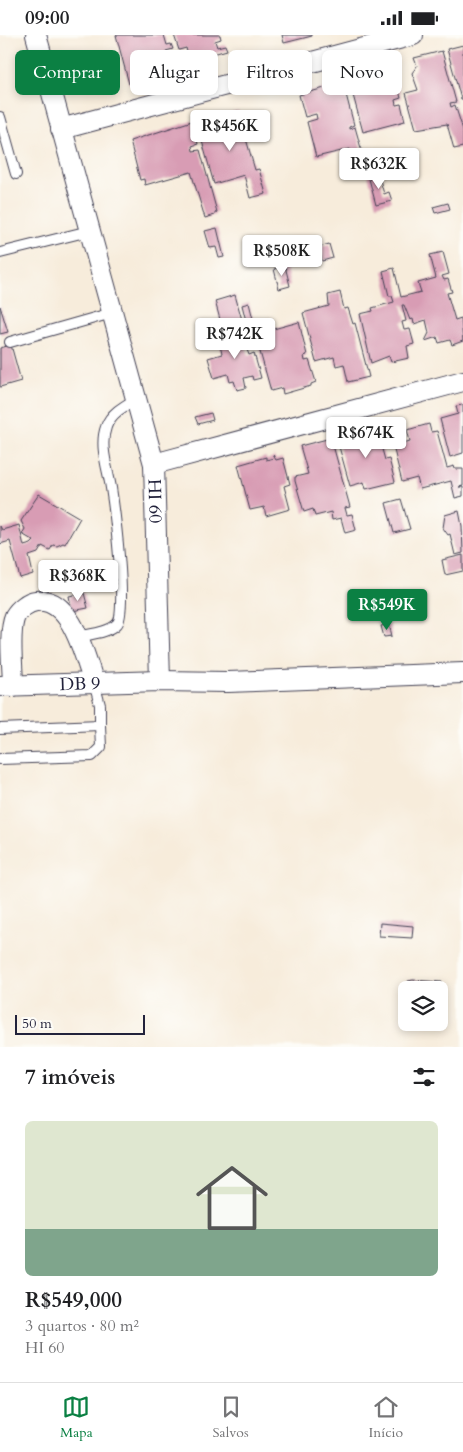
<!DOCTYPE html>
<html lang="pt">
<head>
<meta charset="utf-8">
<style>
  :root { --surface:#fff; --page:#f2f2f2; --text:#202124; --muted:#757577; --line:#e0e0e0; --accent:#0b8043 }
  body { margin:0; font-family:Cardo,serif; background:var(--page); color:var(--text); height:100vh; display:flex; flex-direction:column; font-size:19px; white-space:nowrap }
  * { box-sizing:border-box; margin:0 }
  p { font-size:16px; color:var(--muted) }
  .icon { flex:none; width:28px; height:28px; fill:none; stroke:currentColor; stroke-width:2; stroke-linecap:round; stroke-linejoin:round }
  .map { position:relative; height:1012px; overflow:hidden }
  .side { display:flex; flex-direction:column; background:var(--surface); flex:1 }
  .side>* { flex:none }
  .hud { position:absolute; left:15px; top:15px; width:434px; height:45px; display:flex; gap:10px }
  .fabs { position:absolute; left:398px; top:946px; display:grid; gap:10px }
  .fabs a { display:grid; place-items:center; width:50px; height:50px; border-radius:8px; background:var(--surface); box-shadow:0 2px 8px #0003; font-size:25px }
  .scale { position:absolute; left:15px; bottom:12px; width:130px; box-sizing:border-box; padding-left:5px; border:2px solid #22223b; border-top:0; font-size:14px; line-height:18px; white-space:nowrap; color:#22223b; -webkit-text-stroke:4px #fdfcf7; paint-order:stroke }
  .price { position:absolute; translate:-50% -42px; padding:0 11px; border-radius:5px; background:#fff; color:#222; font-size:16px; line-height:32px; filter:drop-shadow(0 1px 2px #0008) }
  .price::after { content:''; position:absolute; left:50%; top:30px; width:15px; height:11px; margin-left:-8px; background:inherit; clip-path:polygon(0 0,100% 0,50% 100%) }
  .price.on { background:var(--accent); color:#fff }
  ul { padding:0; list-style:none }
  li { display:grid; align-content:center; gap:10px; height:265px; padding:0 25px }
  li span { display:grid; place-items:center; height:155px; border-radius:8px; color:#555 }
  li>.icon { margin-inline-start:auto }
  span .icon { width:90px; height:90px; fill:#fffc; stroke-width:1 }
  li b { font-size:21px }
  h2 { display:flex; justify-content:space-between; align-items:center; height:60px; padding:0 25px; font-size:21px }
  .pill { padding:0 18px; border-radius:8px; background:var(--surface); box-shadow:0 2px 8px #0003; font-size:18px; line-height:45px }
  .pill.on { background:var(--accent); color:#fff }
  .status { display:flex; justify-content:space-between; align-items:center; height:35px; padding:0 25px; background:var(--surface); direction:ltr }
  .status svg { height:14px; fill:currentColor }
  .menu { display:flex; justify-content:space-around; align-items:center; height:70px; border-top:1px solid var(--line); background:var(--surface); font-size:14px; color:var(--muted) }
  .menu a { display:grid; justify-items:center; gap:2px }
  .menu .on { color:var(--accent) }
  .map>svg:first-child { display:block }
  .building { fill:#d89cb4 }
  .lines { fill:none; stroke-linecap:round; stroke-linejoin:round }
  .lane-casing { stroke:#424053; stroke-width:12 }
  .street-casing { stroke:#424053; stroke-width:22 }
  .lane { stroke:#fff; stroke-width:10 }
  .street { stroke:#fff; stroke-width:20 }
  .labels { text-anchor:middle; stroke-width:5; stroke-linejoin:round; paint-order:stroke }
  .street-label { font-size:18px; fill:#22223b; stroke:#fdfcf7 }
</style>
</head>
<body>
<div class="status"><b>09:00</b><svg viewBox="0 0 49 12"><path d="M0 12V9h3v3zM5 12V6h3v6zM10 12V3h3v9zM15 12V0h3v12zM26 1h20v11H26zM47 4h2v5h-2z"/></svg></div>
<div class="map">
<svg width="463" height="1012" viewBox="0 0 463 1012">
  <rect width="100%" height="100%" fill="#fdfcf7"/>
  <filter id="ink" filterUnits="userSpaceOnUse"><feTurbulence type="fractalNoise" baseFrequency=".02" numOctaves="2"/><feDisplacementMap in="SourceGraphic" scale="10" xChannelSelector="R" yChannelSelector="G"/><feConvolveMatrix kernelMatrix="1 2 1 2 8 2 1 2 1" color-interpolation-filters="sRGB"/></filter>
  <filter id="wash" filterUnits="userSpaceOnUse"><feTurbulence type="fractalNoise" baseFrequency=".0096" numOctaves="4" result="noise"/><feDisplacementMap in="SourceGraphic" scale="20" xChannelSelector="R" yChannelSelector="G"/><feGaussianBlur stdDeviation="1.12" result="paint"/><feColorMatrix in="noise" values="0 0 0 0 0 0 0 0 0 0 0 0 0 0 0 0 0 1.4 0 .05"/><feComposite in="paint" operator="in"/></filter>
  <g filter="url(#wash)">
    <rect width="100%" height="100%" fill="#f7ecdb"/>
    <g id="blocks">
      <!-- building -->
      <path class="building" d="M 116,0 L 164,0 L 167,10 L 171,9 L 173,14 L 166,16 L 167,21 L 174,19 L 179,36 L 129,49 Z
        M 174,0 L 220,0 L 221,4 L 215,6 L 217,12 L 225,10 L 227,15 L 206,21 L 208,28 L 191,32 L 186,13 L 179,15 Z
        M 282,0 L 312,0 L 312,1 L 284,8 Z
        M 463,10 L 463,64 L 461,64 L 447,14 Z
        M 442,16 L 456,67 L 450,68 L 451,72 L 455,70 L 463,95 L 463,112 L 454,114 L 447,89 L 416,94 L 406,58 L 418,55 L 412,38 L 417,31 L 414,23 Z
        M 392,31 L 401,63 L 395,65 L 396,70 L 401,69 L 405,86 L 363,97 L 353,60 L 367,57 L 367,55 L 352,58 L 348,43 L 376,35 L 378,44 L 385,42 L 383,33 Z
        M 343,48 L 354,90 L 349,92 L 349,94 L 355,92 L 366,131 L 355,134 L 350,114 L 316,122 L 307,87 L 317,84 L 316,79 L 305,82 L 299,60 Z
        M 238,76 L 255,135 L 259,134 L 266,159 L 250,163 L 244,140 L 214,149 L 197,88 Z
        M 192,86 L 198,109 L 192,111 L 193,116 L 200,115 L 217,177 L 215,178 L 215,180 L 205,183 L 191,137 L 145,150 L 144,144 L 140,145 L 130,106 Z
        M 378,138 L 384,159 L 389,157 L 392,166 L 376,170 L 368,140 Z
        M 448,168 L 450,174 L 435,178 L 433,172 Z
        M 217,193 L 224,222 L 219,223 L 216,212 L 210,213 L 205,196 Z
        M 329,209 L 333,223 L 322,226 L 319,212 Z
        M 443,217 L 449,239 L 442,241 L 444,245 L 448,244 L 452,257 L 447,258 L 455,285 L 461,283 L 463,306 L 452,310 L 450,305 L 439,308 L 437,302 L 425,306 L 429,298 L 426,285 L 414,289 L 413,284 L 410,285 L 404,270 L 402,270 L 406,286 L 402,287 L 404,295 L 410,294 L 414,309 L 407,311 L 409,323 L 391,327 L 389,321 L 371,328 L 360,279 L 373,276 L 372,273 L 394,267 L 392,261 L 389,261 L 383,236 L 394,233 L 401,262 L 421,257 L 418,248 L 436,243 L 430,220 Z
        M 285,231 L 290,251 L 279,254 L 274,234 Z
        M 340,257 L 344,274 L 348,273 L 353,289 L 355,288 L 369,342 L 348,347 L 344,329 L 336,331 L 334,322 L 316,327 L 303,278 L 329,271 L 328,260 Z
        M 235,260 L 242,285 L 222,292 L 215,266 Z
        M 249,268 L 255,292 L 248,294 L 242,270 Z
        M 0,271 L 8,297 L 0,299 Z
        M 299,287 L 307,320 L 304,321 L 305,326 L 309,325 L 316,347 L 311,349 L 311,351 L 283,359 L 282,353 L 271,356 L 255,299 Z
        M 242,296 L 243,299 L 246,298 L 249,311 L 246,312 L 249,320 L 254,318 L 261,343 L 253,345 L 252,341 L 244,343 L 246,353 L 237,355 L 234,346 L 230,347 L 228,339 L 214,343 L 208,323 L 222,319 L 218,302 Z
        M 11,310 L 21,346 L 0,352 L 0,313 Z
        M 463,370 L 463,418 L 450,422 L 440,384 L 458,379 L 456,371 Z
        M 211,378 L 213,385 L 198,389 L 195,382 Z
        M 429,389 L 431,397 L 437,396 L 447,433 L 454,431 L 455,434 L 463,434 L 463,451 L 459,452 L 463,452 L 463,461 L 455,463 L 451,446 L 420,454 L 417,443 L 402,447 L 393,411 L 410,406 L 407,395 Z
        M 376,391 L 378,398 L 383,396 L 386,406 L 380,407 L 385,425 L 389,424 L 395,447 L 366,454 L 364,447 L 350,451 L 338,408 L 355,403 L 353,397 Z
        M 331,403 L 350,472 L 345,473 L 347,480 L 352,479 L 356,495 L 345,498 L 341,483 L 332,485 L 331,477 L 315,481 L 313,474 L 304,477 L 295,446 L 295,442 L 308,439 L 300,411 Z
        M 273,420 L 276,425 L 283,423 L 290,449 L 284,451 L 290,474 L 266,481 L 264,472 L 250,475 L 238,430 L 266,422 L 266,425 L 274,423 Z
        M 39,459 L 80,483 L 65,509 L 63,508 L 57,511 L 53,510 L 50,515 L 42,511 L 38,518 L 29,521 L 33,539 L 20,543 L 10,506 L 0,509 L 0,491 L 2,495 L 19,490 L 24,511 L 31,509 L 34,506 L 22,499 L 25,494 L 21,486 Z
        M 401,464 L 410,494 L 394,498 L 386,468 Z
        M 459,476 L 462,491 L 463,518 L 455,520 L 450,499 L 448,500 L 443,493 L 445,480 Z
        M 463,520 L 463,536 L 445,540 L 442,525 Z
        M 84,558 L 88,573 L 72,576 L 69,561 Z
        M 389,589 L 392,601 L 384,602 L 381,591 Z
        M 380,888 L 413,891 L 412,903 L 379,901 Z
        M 413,945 L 442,947 L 441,966 L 439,966 L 439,955 L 407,955 L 408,946 Z"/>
    </g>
  </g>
  <g filter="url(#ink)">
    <use href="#blocks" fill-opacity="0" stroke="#424053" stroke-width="1"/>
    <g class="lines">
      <!-- lane casing -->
      <g class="lane-casing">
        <path id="lane" d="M 0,82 L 16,139
          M 0,218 L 89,196
          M 10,307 L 112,278
          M 78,602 C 90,599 108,598 117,589 C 128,578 114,472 111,453 C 108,434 99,411 106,392 C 110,379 124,371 136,364
          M 0,694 L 100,690 L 100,670 L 94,648
          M 0,724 L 92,721 L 101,712 L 100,690"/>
      </g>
      <!-- street casing -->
      <g class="street-casing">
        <g id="street">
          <path id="s1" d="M 36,0 L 154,429 L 160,646"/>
          <path d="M 61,94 L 413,0"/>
          <path d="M 154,429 L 463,346"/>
          <path id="s2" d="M 0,651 L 160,646 L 228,647 L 463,638"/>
          <path d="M 13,651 C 13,633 8,597 15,581 C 19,574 28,567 36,566 C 72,561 85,623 94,648"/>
        </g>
      </g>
      <!-- lane -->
      <use href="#lane" class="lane"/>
      <!-- street -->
      <use href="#street" class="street"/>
    </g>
  </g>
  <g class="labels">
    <!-- street labels -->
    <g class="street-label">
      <text dy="6" stroke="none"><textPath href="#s1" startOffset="482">HI 60</textPath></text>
      <text dy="6" stroke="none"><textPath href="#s2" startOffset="80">DB 9</textPath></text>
    </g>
  </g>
</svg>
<div class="fabs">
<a><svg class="icon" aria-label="layers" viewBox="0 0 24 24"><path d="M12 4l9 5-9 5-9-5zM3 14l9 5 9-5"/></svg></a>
</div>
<div class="scale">50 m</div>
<b class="price" style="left:230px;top:117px">R$456K</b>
<b class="price" style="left:379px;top:155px">R$632K</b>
<b class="price" style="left:282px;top:242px">R$508K</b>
<b class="price" style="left:235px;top:325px">R$742K</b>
<b class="price" style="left:366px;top:424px">R$674K</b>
<b class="price" style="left:78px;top:567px">R$368K</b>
<b class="price on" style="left:387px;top:596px">R$549K</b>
<div class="hud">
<a class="pill on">Comprar</a>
<a class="pill">Alugar</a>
<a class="pill">Filtros</a>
<a class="pill">Novo</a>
</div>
</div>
<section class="side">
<h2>7 imóveis<svg class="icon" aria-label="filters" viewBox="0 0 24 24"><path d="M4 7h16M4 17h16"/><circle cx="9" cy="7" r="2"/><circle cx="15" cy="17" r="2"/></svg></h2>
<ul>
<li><span style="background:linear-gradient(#dfe7d0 70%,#7fa58c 0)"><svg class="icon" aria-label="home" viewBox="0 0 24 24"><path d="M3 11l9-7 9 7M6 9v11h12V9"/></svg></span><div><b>R$549,000</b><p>3 quartos · 80 m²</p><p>HI 60</p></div></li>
</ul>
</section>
<nav class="menu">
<a class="on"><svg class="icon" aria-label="map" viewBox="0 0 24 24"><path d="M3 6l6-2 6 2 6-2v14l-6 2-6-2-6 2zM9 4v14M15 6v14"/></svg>Mapa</a>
<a><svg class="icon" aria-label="saved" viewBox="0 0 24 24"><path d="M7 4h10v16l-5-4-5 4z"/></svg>Salvos</a>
<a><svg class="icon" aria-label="home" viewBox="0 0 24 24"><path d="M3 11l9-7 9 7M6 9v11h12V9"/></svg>Início</a>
</nav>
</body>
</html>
